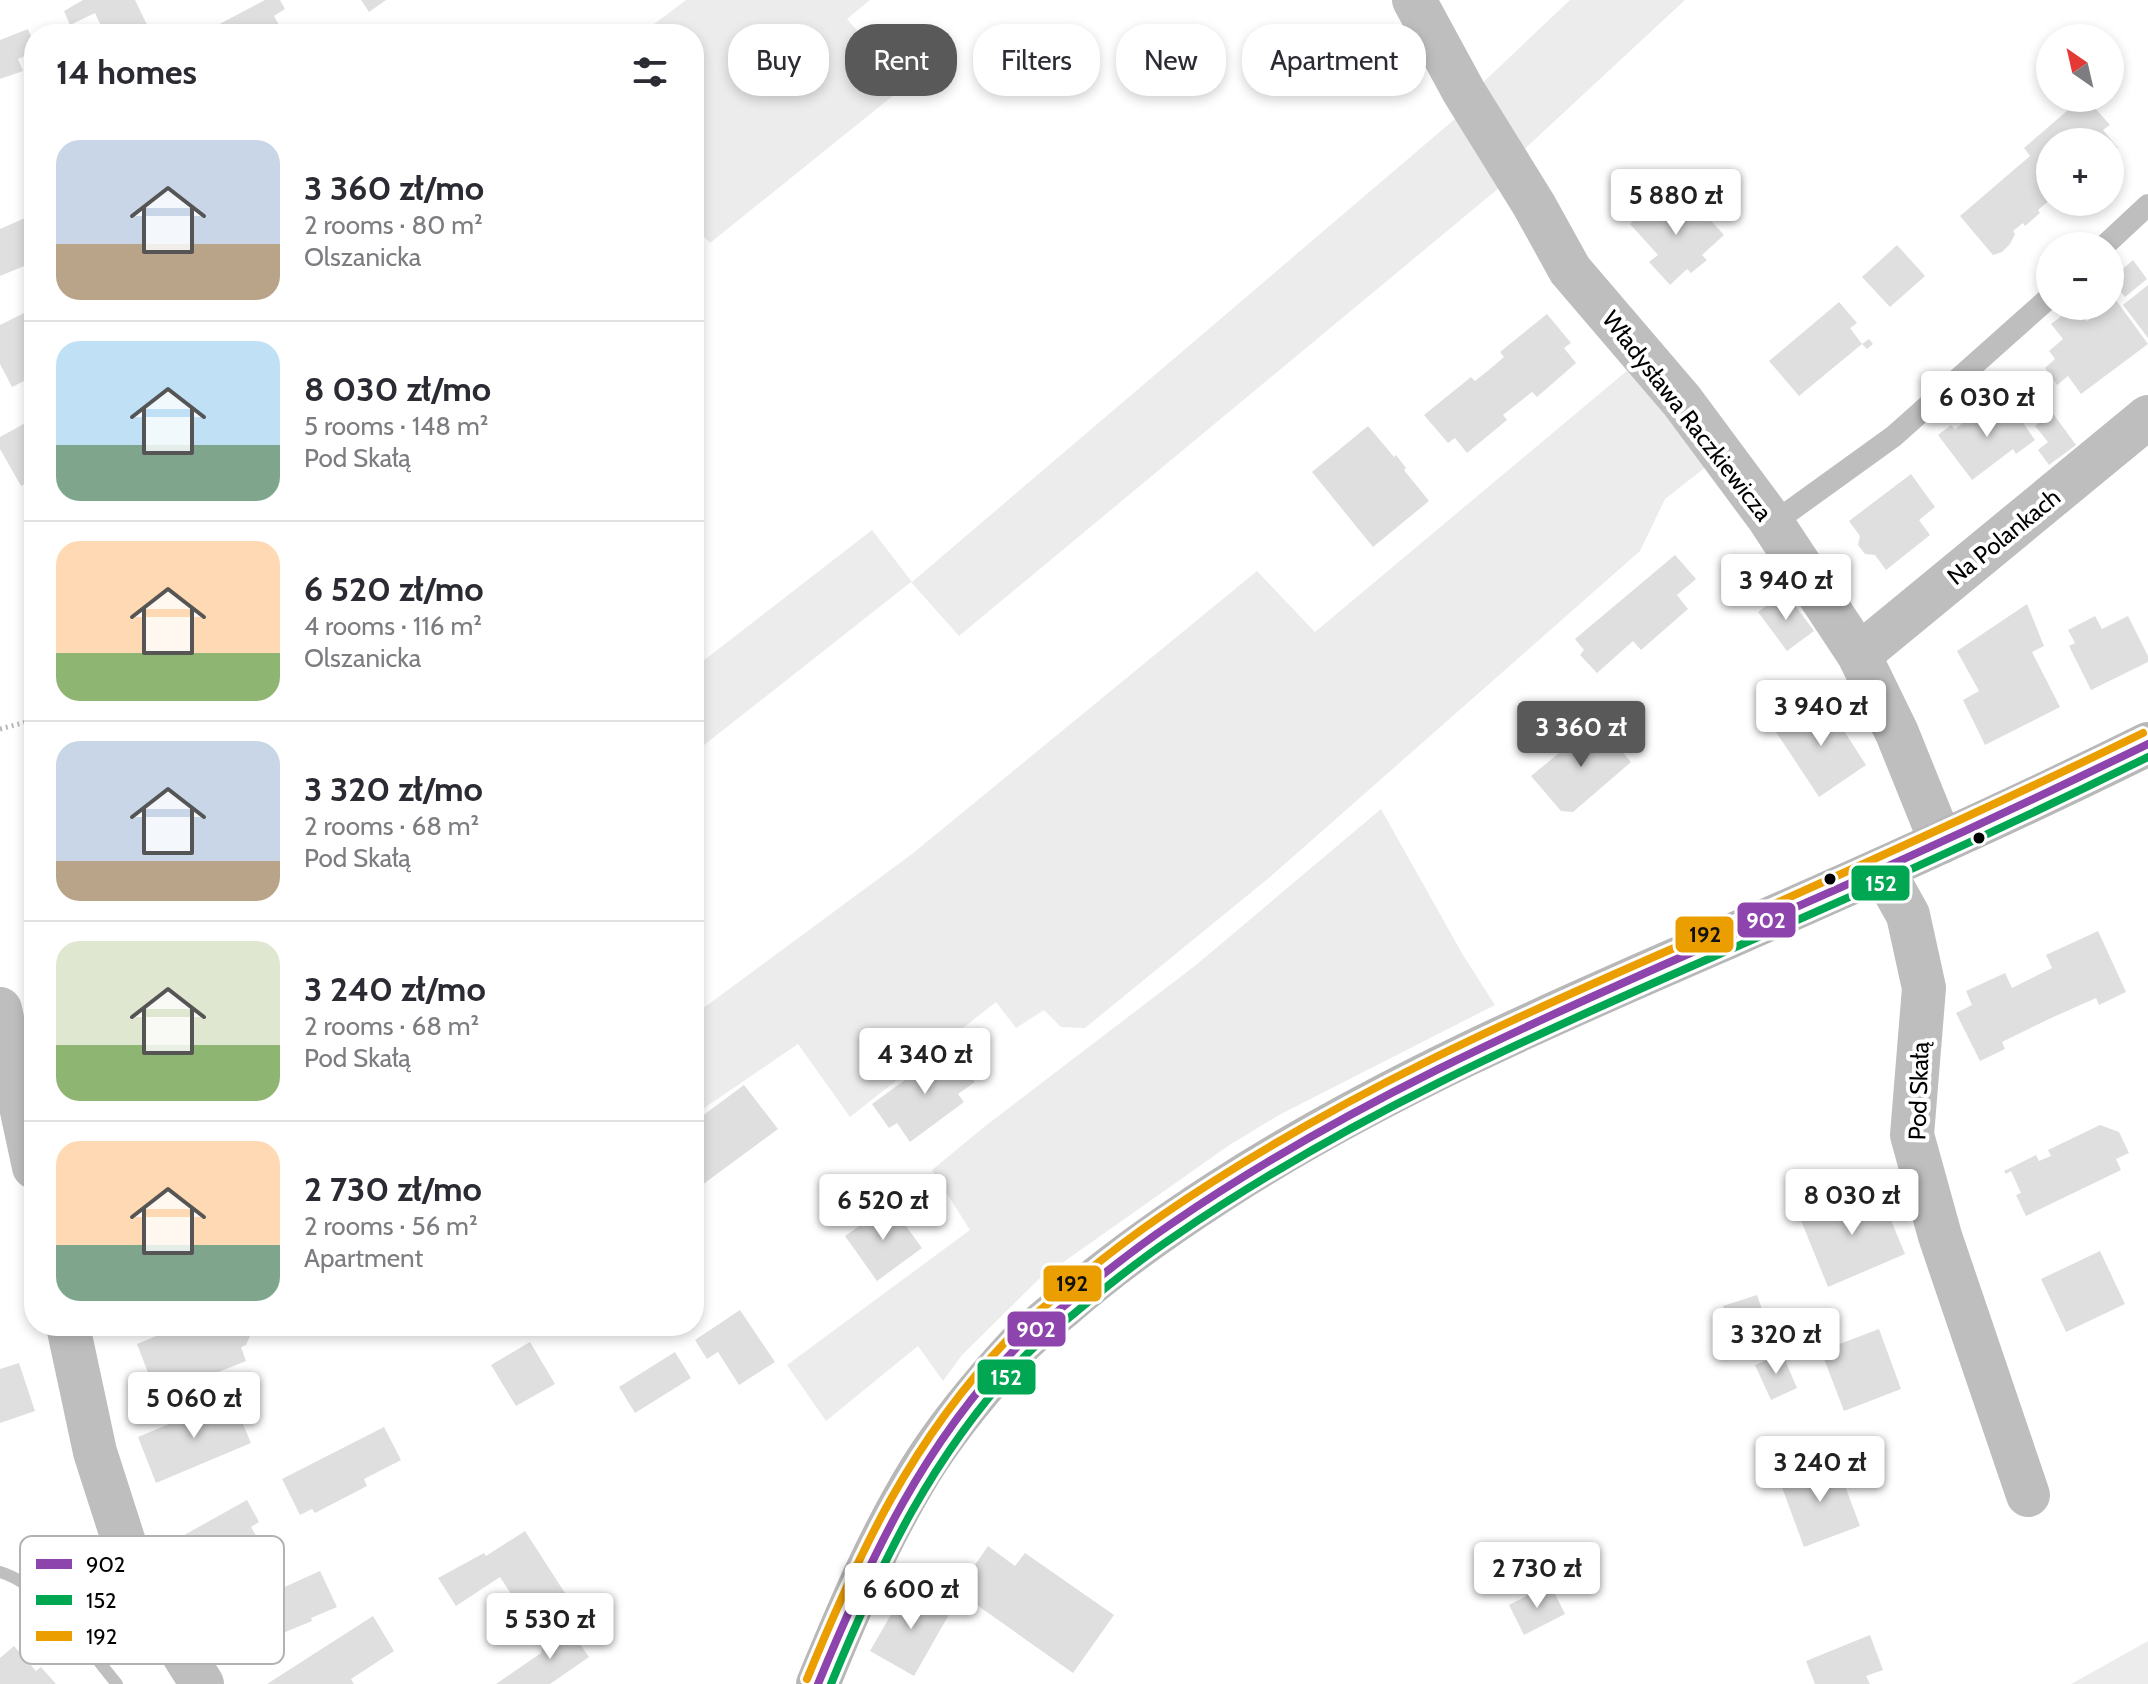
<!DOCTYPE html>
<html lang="en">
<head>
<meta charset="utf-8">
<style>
  :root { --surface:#fff; --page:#f2f2f3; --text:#2b2b33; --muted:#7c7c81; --line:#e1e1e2; --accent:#595959 }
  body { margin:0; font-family:Cabin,sans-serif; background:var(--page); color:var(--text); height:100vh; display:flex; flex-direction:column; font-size:30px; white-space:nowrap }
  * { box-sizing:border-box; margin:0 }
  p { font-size:26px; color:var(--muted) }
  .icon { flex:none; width:44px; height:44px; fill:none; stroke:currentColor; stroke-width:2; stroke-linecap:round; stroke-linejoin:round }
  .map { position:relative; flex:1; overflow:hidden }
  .side { position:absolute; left:24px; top:24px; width:680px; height:1312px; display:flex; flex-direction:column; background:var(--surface); border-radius:32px; box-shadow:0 4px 12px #0003 }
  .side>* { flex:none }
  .guide { position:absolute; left:728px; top:24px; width:760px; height:72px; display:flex; gap:16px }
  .needle { width:52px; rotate:326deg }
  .fabs { position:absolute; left:2036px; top:24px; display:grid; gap:16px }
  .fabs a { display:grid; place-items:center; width:88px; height:88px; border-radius:50%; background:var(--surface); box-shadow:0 4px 12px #0003; font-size:40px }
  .price { position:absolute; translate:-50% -68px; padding:0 18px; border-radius:8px; background:#fff; color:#222; font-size:26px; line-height:52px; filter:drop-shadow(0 2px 4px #0008) }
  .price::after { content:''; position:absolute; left:50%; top:48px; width:24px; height:18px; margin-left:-12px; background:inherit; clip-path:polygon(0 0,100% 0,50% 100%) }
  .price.current { background:var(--accent); color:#fff }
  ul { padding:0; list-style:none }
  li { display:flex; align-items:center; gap:24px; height:200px; padding:0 32px }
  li+li { border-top:2px solid var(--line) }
  li span { display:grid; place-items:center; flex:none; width:224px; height:160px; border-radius:24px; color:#555 }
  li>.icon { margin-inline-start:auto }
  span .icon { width:96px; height:96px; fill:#fffc; stroke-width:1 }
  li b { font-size:34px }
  h2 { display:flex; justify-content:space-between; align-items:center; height:96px; padding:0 32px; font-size:34px }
  .tag { padding:0 28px; border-radius:32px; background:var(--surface); box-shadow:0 4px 12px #0003; font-size:28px; line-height:72px }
  .tag.current { background:var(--accent); color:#fff }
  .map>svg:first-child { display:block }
  .green { fill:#ececec }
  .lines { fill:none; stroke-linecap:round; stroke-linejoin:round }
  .stream { stroke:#bfbfbf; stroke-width:12 }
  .building { fill:#dfdfdf }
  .path { stroke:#b9b9b9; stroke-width:5; stroke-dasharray:2 4; stroke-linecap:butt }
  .lane { stroke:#bebebe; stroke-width:22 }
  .street { stroke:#bebebe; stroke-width:44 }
  .secondary { stroke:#b8b8b8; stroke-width:44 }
  .bus-1-casing { stroke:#fff; stroke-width:14 }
  .bus-2-casing { stroke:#fff; stroke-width:14 }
  .bus-3-casing { stroke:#fff; stroke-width:14 }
  .bus-1 { stroke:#8e44ad; stroke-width:8 }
  .bus-2 { stroke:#00a651; stroke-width:8 }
  .bus-3 { stroke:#eb9e00; stroke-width:8 }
  .bus-dot { fill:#000; stroke:#fff; stroke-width:3 }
  .labels { text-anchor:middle; stroke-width:8; stroke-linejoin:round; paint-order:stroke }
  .street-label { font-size:24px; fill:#000; stroke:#fff }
  .key { fill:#fff; stroke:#b2b2b2; stroke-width:2 }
  .key-label { font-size:22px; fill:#000 }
  .line-badge { stroke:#fff; stroke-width:3 }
  .badge-label { font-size:22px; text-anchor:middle; font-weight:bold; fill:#fff }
  .pale-badge-label { font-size:22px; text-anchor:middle; font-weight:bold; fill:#111 }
</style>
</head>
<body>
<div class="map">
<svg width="2148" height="1684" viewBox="0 0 2148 1684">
  <rect width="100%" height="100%" fill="#fff"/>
  <!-- green -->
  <path class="green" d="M 686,0 L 870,0 L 847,19 L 905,86 L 710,243 L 694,226 L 694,34 L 641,34 Z
    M 1570,0 L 1685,0 L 1516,157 L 1476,89 Z
    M 1463,112 L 1505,183 L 959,636 L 911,582 L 694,753 L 694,668 L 872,530 L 912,582 Z
    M 1635,364 L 1711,463 L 1665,499 L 1640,551 L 1270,877 L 1085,1028 L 1061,1027 L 1044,1010 L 1016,1028 L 996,1002 L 850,1117 L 798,1044 L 694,1115 L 694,1015 L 912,854 L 1257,571 L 1315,632 Z
    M 1381,809 L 1463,955 L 1495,1005 L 1279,1115 L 1228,1146 L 1038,1280 L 962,1355 L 943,1381 L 918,1346 L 826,1421 L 787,1365 L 970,1230 L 932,1170 L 984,1127 L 1196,965 Z
    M 2148,1641 L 2148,1684 L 2071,1684 Z"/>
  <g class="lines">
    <!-- stream -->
    <path class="stream" d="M 0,1572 C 45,1585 87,1648 117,1684"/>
  </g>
  <!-- building -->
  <path class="building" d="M 83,0 L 135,0 L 151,33 L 105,34 L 95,13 L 70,25 L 64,11 Z
    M 265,0 L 280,0 L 285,9 L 274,16 L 284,34 L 215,34 L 212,28 Z
    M 361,0 L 386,0 L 369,12 Z
    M 28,29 L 34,44 L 34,52 L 18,59 L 23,71 L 0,79 L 0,40 Z
    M 2082,98 L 2086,98 L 2110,125 L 2103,130 L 2118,148 L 2110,156 L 2110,142 L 2050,142 L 2050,200 L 2038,210 L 2040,213 L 2025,226 L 2023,223 L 2013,231 L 2015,234 L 2010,244 L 2002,252 L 1993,255 L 1960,216 L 2030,156 L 2024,148 Z
    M 1663,194 L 1680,212 L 1692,200 L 1724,235 L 1702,255 L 1707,260 L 1691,273 L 1687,269 L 1670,285 L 1649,262 L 1658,255 L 1630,224 Z
    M 34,214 L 34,266 L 31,267 L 29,264 L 0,276 L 0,229 Z
    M 1897,245 L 1925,276 L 1890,307 L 1862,277 Z
    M 2133,260 L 2147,279 L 2125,297 L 2111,279 Z
    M 2148,285 L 2148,338 L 2123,305 Z
    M 2116,300 L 2148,344 L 2081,394 L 2068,376 L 2057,385 L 2045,368 L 2055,359 L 2049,351 L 2063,339 L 2051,324 L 2075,306 L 2087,321 Z
    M 1839,302 L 1857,323 L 1850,328 L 1862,344 L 1869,339 L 1873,344 L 1867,349 L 1862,344 L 1799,396 L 1769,361 Z
    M 34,308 L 34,376 L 12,387 L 0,364 L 0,325 Z
    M 1547,314 L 1571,343 L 1564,348 L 1576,363 L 1537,397 L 1532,392 L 1503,415 L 1507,420 L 1467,453 L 1455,438 L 1448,443 L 1424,415 L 1471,377 L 1475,381 L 1490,369 L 1504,357 L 1500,352 Z
    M 2007,400 L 2035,440 L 2016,454 L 2013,449 L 1972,480 L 1938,435 L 1951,425 L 1955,429 L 1982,408 L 1987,414 Z
    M 2052,412 L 2076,445 L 2049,465 L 2038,450 L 2048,442 L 2035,426 Z
    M 29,421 L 34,431 L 34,479 L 21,486 L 0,449 L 0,437 Z
    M 1368,426 L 1394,457 L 1396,455 L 1406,468 L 1404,470 L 1429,501 L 1373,547 L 1312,472 Z
    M 1911,474 L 1935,507 L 1919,520 L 1930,535 L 1886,570 L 1875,555 L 1865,554 L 1858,545 L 1860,536 L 1849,521 Z
    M 1675,555 L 1696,579 L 1677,595 L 1688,609 L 1641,650 L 1633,641 L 1597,673 L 1580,655 L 1584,650 L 1575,639 Z
    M 1785,592 L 1814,631 L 1787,651 L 1758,612 Z
    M 2027,604 L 2044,646 L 2032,652 L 2060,707 L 1985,745 L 1963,700 L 1979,691 L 1957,651 Z
    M 2095,616 L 2102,629 L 2128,616 L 2148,656 L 2148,662 L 2091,690 L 2069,646 L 2075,643 L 2068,630 Z
    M 1824,700 L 1866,765 L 1819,797 L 1776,732 Z
    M 1597,722 L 1631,762 L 1573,812 L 1561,811 L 1531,776 Z
    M 2098,931 L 2126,992 L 2099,1005 L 2096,998 L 2049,1019 L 2002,1042 L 2005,1049 L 1980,1061 L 1956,1013 L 1972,1005 L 1966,991 L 2005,973 L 2012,988 L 2052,968 L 2046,955 Z
    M 949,1048 L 975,1082 L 958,1094 L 964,1102 L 910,1142 L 897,1123 L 889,1128 L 872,1104 Z
    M 744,1085 L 778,1129 L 702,1185 L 694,1174 L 694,1154 L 701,1149 L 694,1140 L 694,1122 Z
    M 2100,1125 L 2119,1132 L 2129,1153 L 2116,1159 L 2121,1170 L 2026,1216 L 2016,1195 L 2021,1193 L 2011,1171 L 2006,1174 L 2004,1171 L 2036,1155 L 2039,1161 L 2051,1156 L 2048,1150 Z
    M 1864,1190 L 1868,1201 L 1881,1196 L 1905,1254 L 1828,1287 L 1800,1218 Z
    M 890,1204 L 922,1248 L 877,1281 L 845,1236 Z
    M 2100,1251 L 2125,1304 L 2066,1332 L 2041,1279 Z
    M 1757,1295 L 1767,1324 L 1733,1335 L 1723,1306 Z
    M 740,1310 L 775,1362 L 739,1385 L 718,1352 L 707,1359 L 695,1340 Z
    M 181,1326 L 246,1326 L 250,1336 L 246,1345 L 241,1347 L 246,1361 L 186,1385 L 180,1372 L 152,1383 L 137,1344 Z
    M 1879,1329 L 1901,1389 L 1844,1411 L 1821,1351 Z
    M 530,1342 L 555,1384 L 516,1406 L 491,1365 Z
    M 675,1352 L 691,1378 L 635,1413 L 619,1387 Z
    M 1782,1353 L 1797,1388 L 1771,1400 L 1755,1365 Z
    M 19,1363 L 35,1411 L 0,1423 L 0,1369 Z
    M 232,1398 L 251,1443 L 156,1483 L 138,1437 Z
    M 384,1427 L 401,1460 L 364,1479 L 367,1486 L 315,1513 L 312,1509 L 300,1515 L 282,1479 Z
    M 1836,1462 L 1860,1526 L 1804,1547 L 1780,1482 Z
    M 247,1500 L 259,1522 L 251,1527 L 258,1539 L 187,1581 L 168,1544 Z
    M 525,1531 L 565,1593 L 527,1618 L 500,1577 L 456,1606 L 438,1578 L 484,1553 L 486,1556 Z
    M 988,1546 L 1015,1566 L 1025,1553 L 1114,1615 L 1073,1673 L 957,1591 Z
    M 320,1571 L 337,1607 L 311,1618 L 312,1621 L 259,1643 L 258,1641 L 217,1658 L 202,1624 Z
    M 1550,1584 L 1565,1614 L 1524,1635 L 1509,1605 Z
    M 907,1587 L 951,1611 L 914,1676 L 870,1651 Z
    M 373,1616 L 394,1651 L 351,1679 L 354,1684 L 267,1684 Z
    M 566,1624 L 589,1657 L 550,1684 L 496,1684 L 541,1653 L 543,1644 Z
    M 1870,1635 L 1883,1670 L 1866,1676 L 1870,1684 L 1815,1684 L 1806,1661 Z
    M 14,1646 L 36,1671 L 41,1667 L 56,1684 L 0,1684 L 0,1658 Z"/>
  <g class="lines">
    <!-- path -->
    <path class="path" d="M 0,729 L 34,720"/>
    <!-- lane -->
    <path class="lane" d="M 2104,246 L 2148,205
      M 1772,524 L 1894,436 L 2050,297"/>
    <!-- street -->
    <path class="street" d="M 1414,0 L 1464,92 L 1534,205 L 1570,270 L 1682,401 L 1768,517 L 1859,655 L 1897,733 L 1941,842
      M 1859,655 L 2148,417
      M 1883,870 L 1908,915 L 1924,988 L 1912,1135 L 1940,1236 L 2028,1495
      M 0,1009 L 34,1167
      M 68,1326 L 95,1452 L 130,1561 L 175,1641 L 202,1684"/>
    <!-- secondary -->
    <path class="secondary" d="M 818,1684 C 848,1611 879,1538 920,1471 C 948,1426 983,1384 1019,1345 C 1033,1331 1049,1318 1064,1306 C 1113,1263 1166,1226 1220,1191 C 1379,1088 1553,1013 1726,938 C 1868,876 2009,813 2148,744"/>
    <!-- bus-1 casing -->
    <g class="bus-1-casing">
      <path id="bus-1" d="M 818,1684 C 870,1558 923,1444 1019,1345 C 1033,1331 1049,1319 1064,1306 C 1099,1277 1134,1249 1171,1224 C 1341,1107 1530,1023 1718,941 C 1863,879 2006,813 2148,744"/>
    </g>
    <!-- bus-2 casing -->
    <g class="bus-2-casing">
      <path id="bus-2" d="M 831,1684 C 882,1560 932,1455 1025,1356 C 1041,1340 1059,1326 1076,1312 C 1108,1285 1141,1259 1175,1236 C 1343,1120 1529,1037 1715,956 C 1861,893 2006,827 2148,757"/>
    </g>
    <!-- bus-3 casing -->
    <g class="bus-3-casing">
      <path id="bus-3" d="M 807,1679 C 860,1550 911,1441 1009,1338 C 1024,1322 1043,1308 1060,1294 C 1093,1266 1126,1240 1161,1216 C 1332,1098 1521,1014 1711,932 C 1856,868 2000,803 2143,733"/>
    </g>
    <!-- bus-1 -->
    <use href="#bus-1" class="bus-1"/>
    <!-- bus-2 -->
    <use href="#bus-2" class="bus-2"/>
    <!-- bus-3 -->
    <use href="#bus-3" class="bus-3"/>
  </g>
  <!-- markers -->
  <g class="bus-dot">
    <circle cx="1979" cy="838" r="7"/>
    <circle cx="1830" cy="879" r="7"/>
  </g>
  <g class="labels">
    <!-- street labels -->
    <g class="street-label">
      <text transform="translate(1687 416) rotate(52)" y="8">Władysława Raczkiewicza</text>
      <text transform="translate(2004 537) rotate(-39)" y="8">Na Polankach</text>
      <text transform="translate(1919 1091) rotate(-88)" y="8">Pod Skałą</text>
    </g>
  </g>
  <!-- legend -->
  <rect x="20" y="1536" width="264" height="128" rx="12" class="key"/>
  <rect x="36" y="1559" width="36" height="10" fill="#8e44ad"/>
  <rect x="36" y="1595" width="36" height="10" fill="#00a651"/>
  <rect x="36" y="1631" width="36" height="10" fill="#eb9e00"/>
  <g class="key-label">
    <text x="86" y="1572">902</text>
    <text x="86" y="1608">152</text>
    <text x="86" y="1644">192</text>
  </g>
  <g class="line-badge">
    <rect x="1850" y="864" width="61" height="38" rx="8" fill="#00a651"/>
    <rect x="1736" y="901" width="61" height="38" rx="8" fill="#8e44ad"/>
    <rect x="1674" y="915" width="61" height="39" rx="8" fill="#eb9e00"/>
    <rect x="1042" y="1264" width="61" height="39" rx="8" fill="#eb9e00"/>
    <rect x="1006" y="1310" width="61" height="38" rx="8" fill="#8e44ad"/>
    <rect x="976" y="1358" width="61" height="38" rx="8" fill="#00a651"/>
  </g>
  <g class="badge-label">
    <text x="1881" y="891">152</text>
    <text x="1766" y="928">902</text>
    <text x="1036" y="1337">902</text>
    <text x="1006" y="1385">152</text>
  </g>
  <g class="pale-badge-label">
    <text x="1705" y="942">192</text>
    <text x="1072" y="1291">192</text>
  </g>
</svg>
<div class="fabs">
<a><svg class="needle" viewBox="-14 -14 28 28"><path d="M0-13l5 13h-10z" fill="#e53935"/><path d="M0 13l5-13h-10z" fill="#7c7c81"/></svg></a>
<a>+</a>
<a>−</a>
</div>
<b class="price" style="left:1676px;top:237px">5 880 zł</b>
<b class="price" style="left:1987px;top:439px">6 030 zł</b>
<b class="price" style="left:1786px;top:622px">3 940 zł</b>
<b class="price" style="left:1821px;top:748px">3 940 zł</b>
<b class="price current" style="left:1581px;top:769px">3 360 zł</b>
<b class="price" style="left:925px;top:1096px">4 340 zł</b>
<b class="price" style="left:1852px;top:1237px">8 030 zł</b>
<b class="price" style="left:883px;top:1242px">6 520 zł</b>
<b class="price" style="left:1776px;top:1376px">3 320 zł</b>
<b class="price" style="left:194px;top:1440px">5 060 zł</b>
<b class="price" style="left:1820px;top:1504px">3 240 zł</b>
<b class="price" style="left:1537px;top:1610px">2 730 zł</b>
<b class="price" style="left:911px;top:1631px">6 600 zł</b>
<b class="price" style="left:550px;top:1661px">5 530 zł</b>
<div class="guide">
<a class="tag">Buy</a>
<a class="tag current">Rent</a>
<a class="tag">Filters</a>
<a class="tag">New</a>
<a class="tag">Apartment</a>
</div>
<section class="side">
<h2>14 homes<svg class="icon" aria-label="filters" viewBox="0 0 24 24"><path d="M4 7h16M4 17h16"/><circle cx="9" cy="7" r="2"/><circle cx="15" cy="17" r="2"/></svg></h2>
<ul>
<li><span style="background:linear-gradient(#c9d6e8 65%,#b9a48a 0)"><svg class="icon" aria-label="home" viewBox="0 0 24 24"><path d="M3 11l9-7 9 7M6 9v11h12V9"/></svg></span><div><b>3 360 zł/mo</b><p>2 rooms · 80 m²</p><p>Olszanicka</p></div></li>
<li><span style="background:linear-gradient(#bfe0f5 65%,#7fa58c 0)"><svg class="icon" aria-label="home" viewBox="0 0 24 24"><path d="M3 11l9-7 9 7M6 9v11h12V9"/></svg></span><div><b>8 030 zł/mo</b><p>5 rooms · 148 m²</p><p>Pod Skałą</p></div></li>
<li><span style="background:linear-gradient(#ffd9b3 70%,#8fb573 0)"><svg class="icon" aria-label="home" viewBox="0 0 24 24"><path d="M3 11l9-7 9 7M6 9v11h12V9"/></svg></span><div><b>6 520 zł/mo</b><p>4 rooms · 116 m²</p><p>Olszanicka</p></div></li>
<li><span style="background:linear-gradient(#c9d6e8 75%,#b9a48a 0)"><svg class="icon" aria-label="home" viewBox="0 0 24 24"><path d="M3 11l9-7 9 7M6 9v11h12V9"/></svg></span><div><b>3 320 zł/mo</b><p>2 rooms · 68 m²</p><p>Pod Skałą</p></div></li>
<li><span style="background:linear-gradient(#dfe7d0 65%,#8fb573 0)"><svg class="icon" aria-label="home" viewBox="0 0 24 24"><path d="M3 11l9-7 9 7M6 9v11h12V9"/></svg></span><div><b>3 240 zł/mo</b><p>2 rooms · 68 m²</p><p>Pod Skałą</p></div></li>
<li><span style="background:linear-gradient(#ffd9b3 65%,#7fa58c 0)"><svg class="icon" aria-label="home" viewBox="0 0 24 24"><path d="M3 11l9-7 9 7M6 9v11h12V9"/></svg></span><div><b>2 730 zł/mo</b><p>2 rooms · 56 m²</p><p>Apartment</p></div></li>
</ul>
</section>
</div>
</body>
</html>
